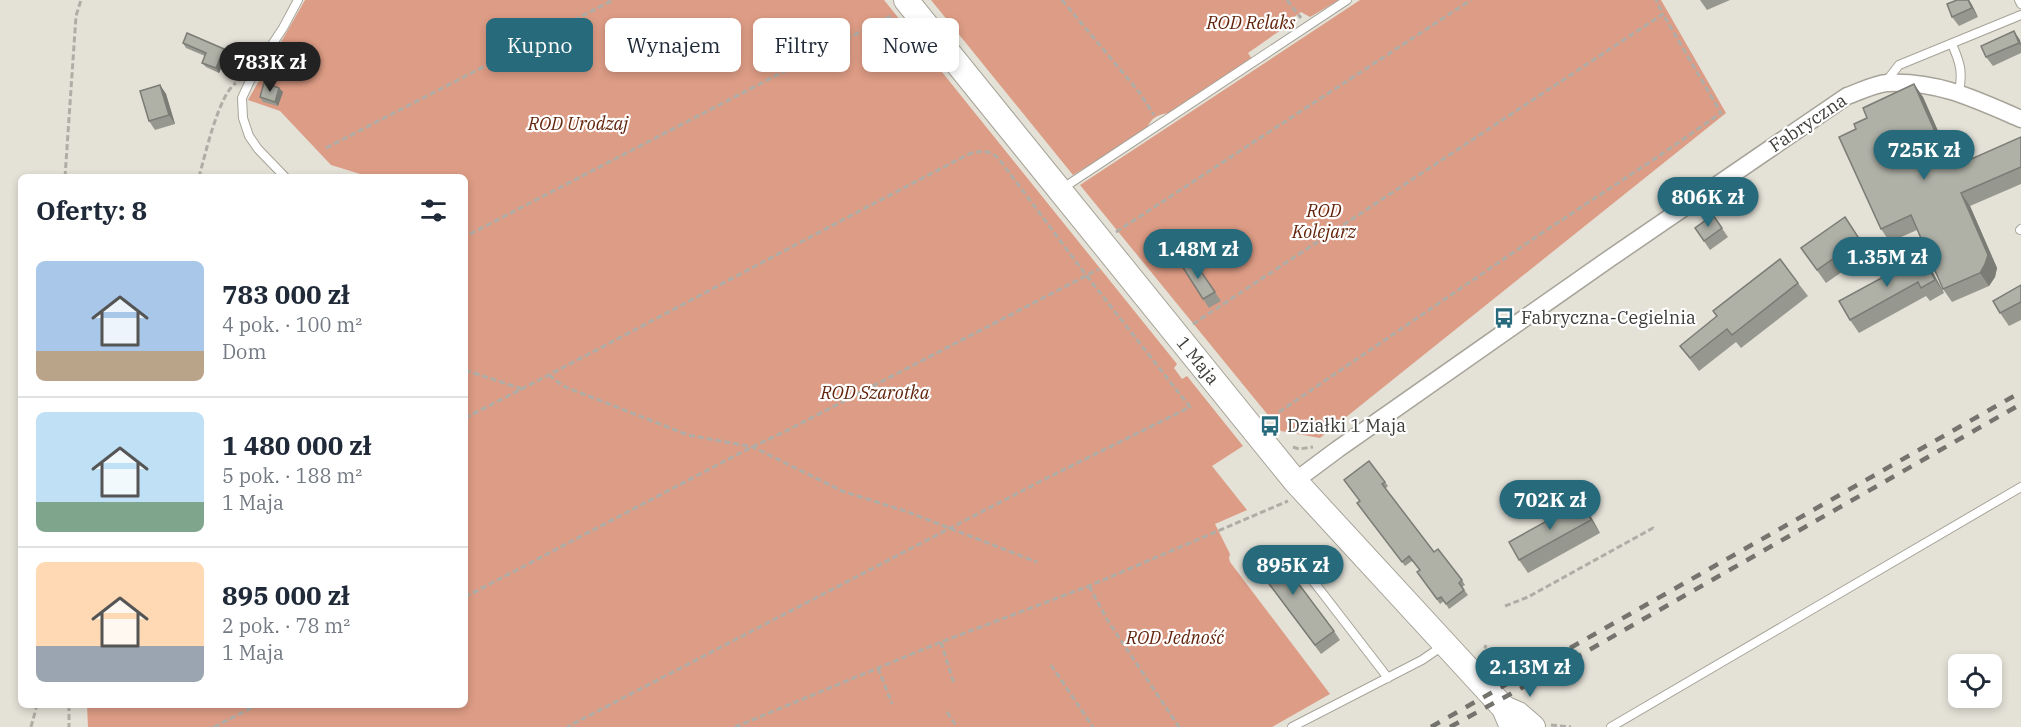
<!DOCTYPE html>
<html lang="pl">
<head>
<meta charset="utf-8">
<style>
  :root { --surface:#fff; --page:#f2f2f3; --text:#1f2937; --muted:#747a83; --line:#e0e1e3; --accent:#266a7b }
  body { margin:0; font-family:"IBM Plex Serif",serif; background:var(--page); color:var(--text); height:100vh; display:flex; flex-direction:column; font-size:22px; white-space:nowrap }
  * { box-sizing:border-box; margin:0 }
  p { font-size:20px; color:var(--muted) }
  .icon { flex:none; width:33px; height:33px; fill:none; stroke:currentColor; stroke-width:2; stroke-linecap:round; stroke-linejoin:round }
  .map { position:relative; flex:1; overflow:hidden }
  .sheet { position:absolute; left:18px; top:174px; width:450px; height:534px; display:flex; flex-direction:column; background:var(--surface); border-radius:9px; box-shadow:0 3px 9px #0003 }
  .sheet>* { flex:none }
  .banner { position:absolute; left:486px; top:18px; width:570px; height:54px; display:flex; gap:12px }
  .fabs { position:absolute; left:1948px; top:654px; display:grid; gap:12px }
  .fabs a { display:grid; place-items:center; width:54px; height:54px; border-radius:9px; background:var(--surface); box-shadow:0 3px 9px #0003; font-size:30px }
  .price { position:absolute; translate:-50% -51px; padding:0 14px; border-radius:21px; background:var(--accent); color:#fff; font-size:20px; line-height:39px; filter:drop-shadow(0 2px 3px #0008) }
  .price::after { content:''; position:absolute; left:50%; top:36px; width:18px; height:14px; margin-left:-9px; background:inherit; clip-path:polygon(0 0,100% 0,50% 100%) }
  .price.current { background:#222; color:#fff }
  ul { padding:0; list-style:none }
  li { display:flex; align-items:center; gap:18px; height:150px; padding:0 18px }
  li+li { border-top:2px solid var(--line) }
  li span { display:grid; place-items:center; flex:none; width:168px; height:120px; border-radius:9px; color:#555 }
  li>.icon { margin-inline-start:auto }
  span .icon { width:72px; height:72px; fill:#fffc; stroke-width:1 }
  li b { font-size:26px }
  h2 { display:flex; justify-content:space-between; align-items:center; height:72px; padding:0 18px; font-size:26px }
  .chip { padding:0 21px; border-radius:9px; background:var(--surface); box-shadow:0 3px 9px #0003; font-size:21px; line-height:54px }
  .chip.current { background:var(--accent); color:#fff }
  .map>svg:first-child { display:block }
  .green { fill:#dd9c85 }
  .lines { fill:none; stroke-linecap:round; stroke-linejoin:round }
  .lane-casing { stroke:#a6a399; stroke-width:10 }
  .street-casing { stroke:#a6a399; stroke-width:19 }
  .secondary-casing { stroke:#a6a399; stroke-width:26 }
  .path { stroke:#afada5; stroke-width:3; stroke-dasharray:6 3; stroke-linecap:butt }
  .lane { stroke:#fff; stroke-width:8 }
  .street { stroke:#fff; stroke-width:16 }
  .secondary { stroke:#fff; stroke-width:24 }
  .rail { stroke:#75736d; stroke-width:4.5; stroke-dasharray:10 10; stroke-linecap:butt }
  .wall { fill:#969890 }
  .shaded-wall { fill:#7a7c75 }
  .building { fill:#afb1a7; stroke:#7a7c75; stroke-width:1.5 }
  .labels { text-anchor:middle; stroke-width:4.5; stroke-linejoin:round; paint-order:stroke }
  .park-label { font-size:18px; font-style:italic; fill:#62240b; stroke:#fff }
  .street-label { font-size:18px; fill:#3d3c38; stroke:#fff }
  .poi-label { font-size:18px; fill:#3d3c38; stroke:#fff; text-anchor:start }
</style>
</head>
<body>
<div class="map">
<svg width="2021" height="727" viewBox="0 0 2021 727">
  <rect width="100%" height="100%" fill="#e4e1d7"/>
  <!-- green -->
  <path class="green" d="M 305,0 L 884,0 L 1177,364 L 1174,368 L 1182,379 L 1187,376 L 1243,446 L 1212,466 L 1247,510 L 1215,524 L 1230,554 L 1229,558 L 1230,562 L 1330,694 L 1272,727 L 88,727 L 87,705 L 465,705 L 465,177 L 370,177 L 331,165 L 280,111 L 248,100 Z
    M 931,0 L 1339,0 L 1310,17 L 1301,12 L 1294,17 L 1295,20 L 1248,53 L 1252,59 L 1170,113 C 1157,114 1151,118 1146,130 L 1073,175 Z
    M 1360,0 L 1661,0 L 1726,113 L 1320,438 L 1281,431 L 1080,185 Z"/>
  <g class="lines">
    <!-- lane casing -->
    <g class="lane-casing">
      <path id="lane" d="M 2019,0 L 2021,4
        M 1952,44 C 1960,63 1963,71 1959,92
        M 1885,83 L 1899,65 L 2021,15
        M 285,177 L 258,149 L 249,136 L 243,118 L 242,98 L 254,72 L 283,28 L 298,0
        M 1060,190 L 1347,0
        M 2020,230 L 2021,229
        M 1281,552 L 1297,574 L 1310,577 L 1388,678
        M 1292,727 L 1422,660 L 1444,645
        M 1611,727 L 2021,487"/>
    </g>
    <!-- street casing -->
    <g class="street-casing">
      <path id="street" d="M 1295,481 L 1338,449 L 1609,259 L 1847,96 C 1859,92 1874,84 1887,83 C 1937,80 1977,100 2021,119"/>
    </g>
    <!-- secondary casing -->
    <g class="secondary-casing">
      <g id="secondary">
        <path id="s1" d="M 906,0 L 1295,481 L 1504,708 L 1512,727"/>
        <path d="M 1504,708 L 1518,714 L 1533,727"/>
      </g>
    </g>
    <!-- path -->
    <path class="path" d="M 1062,0 L 1139,92 L 1154,115
      M 1287,0 L 1301,18
      M 326,148 L 613,0
      M 65,177 L 76,16 L 81,0
      M 199,177 C 205,155 219,94 236,83
      M 1116,232 L 1471,0
      M 470,234 L 893,15
      M 1193,324 L 1663,14 L 1656,0
      M 465,370 L 522,389
      M 549,375 L 563,386 L 688,435 L 753,447 L 842,491 L 908,512 L 1037,562
      M 1279,412 L 1539,235 L 1659,156 L 1721,113 L 1663,14
      M 465,418 C 634,332 800,241 969,154 C 981,150 990,150 999,159 L 1086,275 L 1190,407 L 1041,481 L 567,727
      M 1293,447 L 1299,449 L 1313,447
      M 1089,586 L 1108,621 L 1179,727
      M 465,597 L 746,450 L 788,430 L 1099,269
      M 1505,606 L 1528,597 L 1653,528 L 1655,531
      M 941,642 L 954,684
      M 1482,657 L 1486,645
      M 1051,665 L 1093,727
      M 878,668 L 892,704
      M 69,705 L 69,727
      M 947,712 L 957,727
      M 1551,725 L 1571,727
      M 31,727 L 37,705
      M 214,727 L 257,705
      M 735,727 L 941,642 L 1089,586 L 1288,501"/>
    <!-- lane -->
    <use href="#lane" class="lane"/>
    <!-- street -->
    <use href="#street" class="street"/>
    <!-- secondary -->
    <use href="#secondary" class="secondary"/>
    <!-- rail -->
    <path class="rail" d="M 1431,727 L 2021,392
      M 1450,727 L 1547,674 L 2021,404"/>
  </g>
  <!-- wall -->
  <path class="wall" d="M 1700,0 L 1730,0 L 1707,10 Z
    M 1957,0 L 1969,0 L 1972,5 L 1978,17 L 1959,26 L 1952,17 Z
    M 2014,31 L 2021,43 L 2021,53 L 1993,66 L 1986,57 Z
    M 183,43 L 224,49 L 228,53 L 219,73 L 206,67 L 202,63 L 205,56 L 186,48 Z
    M 1914,84 L 1923,97 L 1954,167 L 2021,137 L 2021,184 L 1970,206 L 1997,268 L 1995,277 L 1989,286 L 1952,302 L 1943,289 L 1917,230 L 1890,242 L 1881,229 L 1856,129 Z
    M 160,85 L 166,94 L 175,124 L 155,130 L 149,121 Z
    M 279,88 L 283,92 L 278,106 L 263,102 L 260,97 Z
    M 1713,215 L 1728,237 L 1710,250 L 1695,228 Z
    M 1845,217 L 1869,253 L 1826,283 L 1801,248 Z
    M 1193,260 L 1221,301 L 1209,308 L 1203,299 Z
    M 1931,269 L 1944,293 L 1930,301 L 1926,296 L 1859,333 L 1850,320 Z
    M 1798,283 L 1808,296 L 1741,348 L 1736,342 L 1699,371 L 1680,346 Z
    M 2021,285 L 2021,320 L 2009,326 L 2000,313 Z
    M 1369,461 L 1388,486 L 1385,489 L 1434,552 L 1462,580 L 1465,585 L 1462,587 L 1468,595 L 1449,609 L 1444,601 L 1440,604 L 1417,572 L 1420,570 L 1412,561 L 1405,566 L 1357,503 L 1360,501 Z
    M 1581,502 L 1590,515 L 1600,533 L 1528,573 L 1519,560 Z
    M 1258,570 L 1334,631 L 1340,640 L 1321,654 Z"/>
  <!-- shaded-wall -->
  <path class="shaded-wall" d="M 1968,0 L 1969,0 L 1972,5 L 1978,17 L 1972,8 Z
    M 2014,31 L 2020,40 L 2021,46 L 2019,43 Z
    M 224,49 L 228,53 L 219,73 L 216,68 Z
    M 1914,84 L 1923,97 L 1960,181 L 1951,168 Z
    M 160,85 L 166,94 L 175,124 L 169,115 Z
    M 279,88 L 283,92 L 278,106 L 275,102 Z
    M 1961,193 L 1970,206 L 1997,268 L 1995,277 L 1989,286 L 1980,273 Z
    M 1922,256 L 1931,269 L 1944,293 L 1935,280 Z
    M 1581,502 L 1590,515 L 1600,533 L 1591,520 Z"/>
  <!-- building -->
  <path class="building" d="M 1957,0 L 1968,0 L 1972,8 L 1952,17 L 1947,4 Z
    M 2014,31 L 2019,43 L 1986,57 L 1981,46 Z
    M 187,33 L 224,49 L 216,68 L 202,63 L 206,53 L 183,43 Z
    M 264,83 L 279,88 L 275,102 L 260,97 Z
    M 1914,84 L 1951,168 L 2021,137 L 2021,167 L 1961,193 L 1988,255 L 1985,264 L 1980,273 L 1943,289 L 1911,215 L 1881,229 L 1839,137 L 1856,129 L 1854,124 L 1867,118 L 1863,108 Z
    M 160,85 L 169,115 L 149,121 L 140,91 Z
    M 1713,215 L 1722,228 L 1704,241 L 1695,228 Z
    M 1845,217 L 1860,240 L 1817,270 L 1801,248 Z
    M 1922,256 L 1935,280 L 1921,288 L 1918,282 L 1850,320 L 1839,301 Z
    M 1780,259 L 1798,283 L 1732,335 L 1727,329 L 1690,358 L 1680,346 L 1717,316 L 1713,311 Z
    M 1193,260 L 1215,292 L 1203,299 L 1182,266 Z
    M 2021,285 L 2021,302 L 2000,313 L 1993,301 Z
    M 1369,461 L 1385,482 L 1382,484 L 1434,552 L 1438,549 L 1462,580 L 1459,583 L 1464,590 L 1446,604 L 1441,597 L 1437,599 L 1417,572 L 1420,570 L 1409,556 L 1402,562 L 1357,503 L 1360,501 L 1344,480 Z
    M 1581,502 L 1591,520 L 1519,560 L 1509,542 Z
    M 1271,547 L 1334,631 L 1315,645 L 1252,561 Z"/>
  <!-- icons -->
  <defs>
    <g id="bus-bare" transform="scale(1.62)"><path d="M-5-6H5V4H4V6H2V4H-2V6H-4V4H-5ZM-3.5-4V0h7V-4ZM-3.5 1.2v1.5H-2V1.2ZM2 1.2v1.5H3.5V1.2Z" fill="#266a7b" stroke="#fff" stroke-width="2.5" paint-order="stroke"/></g>
  </defs>
  <g fill-rule="evenodd">
    <use href="#bus-bare" x="1504" y="318"/>
    <use href="#bus-bare" x="1270" y="426"/>
  </g>
  <g class="labels">
    <!-- park labels -->
    <g class="park-label">
      <text x="1251" y="29">ROD Relaks</text>
      <text x="578" y="130">ROD Urodzaj</text>
      <text x="1324" y="217">ROD<tspan x="1324" dy="21">Kolejarz</tspan></text>
      <text x="875" y="399">ROD Szarotka</text>
      <text x="1175" y="644">ROD Jedność</text>
    </g>
    <!-- street labels -->
    <g class="street-label">
      <text transform="translate(1808 123) rotate(-34)" y="6">Fabryczna</text>
      <text dy="6" stroke="none"><textPath href="#s1" startOffset="464">1 Maja</textPath></text>
    </g>
    <!-- poi labels -->
    <g class="poi-label">
      <text x="1521" y="324">Fabryczna-Cegielnia</text>
      <text x="1287" y="432">Działki 1 Maja</text>
    </g>
  </g>
</svg>
<div class="fabs">
<a><svg class="icon" aria-label="locate" viewBox="0 0 24 24"><circle cx="12" cy="12" r="6"/><path d="M12 2v4M12 18v4M2 12h4M18 12h4"/></svg></a>
</div>
<b class="price current" style="left:270px;top:93px">783K zł</b>
<b class="price" style="left:1924px;top:181px">725K zł</b>
<b class="price" style="left:1708px;top:228px">806K zł</b>
<b class="price" style="left:1198px;top:280px">1.48M zł</b>
<b class="price" style="left:1887px;top:288px">1.35M zł</b>
<b class="price" style="left:1550px;top:531px">702K zł</b>
<b class="price" style="left:1293px;top:596px">895K zł</b>
<b class="price" style="left:1530px;top:698px">2.13M zł</b>
<div class="banner">
<a class="chip current">Kupno</a>
<a class="chip">Wynajem</a>
<a class="chip">Filtry</a>
<a class="chip">Nowe</a>
</div>
<section class="sheet">
<h2>Oferty: 8<svg class="icon" aria-label="filters" viewBox="0 0 24 24"><path d="M4 7h16M4 17h16"/><circle cx="9" cy="7" r="2"/><circle cx="15" cy="17" r="2"/></svg></h2>
<ul>
<li><span style="background:linear-gradient(#a9c7e8 75%,#b9a48a 0)"><svg class="icon" aria-label="home" viewBox="0 0 24 24"><path d="M3 11l9-7 9 7M6 9v11h12V9"/></svg></span><div><b>783 000 zł</b><p>4 pok. · 100 m²</p><p>Dom</p></div></li>
<li><span style="background:linear-gradient(#bfe0f5 75%,#7fa58c 0)"><svg class="icon" aria-label="home" viewBox="0 0 24 24"><path d="M3 11l9-7 9 7M6 9v11h12V9"/></svg></span><div><b>1 480 000 zł</b><p>5 pok. · 188 m²</p><p>1 Maja</p></div></li>
<li><span style="background:linear-gradient(#ffd9b3 70%,#9aa5b1 0)"><svg class="icon" aria-label="home" viewBox="0 0 24 24"><path d="M3 11l9-7 9 7M6 9v11h12V9"/></svg></span><div><b>895 000 zł</b><p>2 pok. · 78 m²</p><p>1 Maja</p></div></li>
</ul>
</section>
</div>
</body>
</html>
